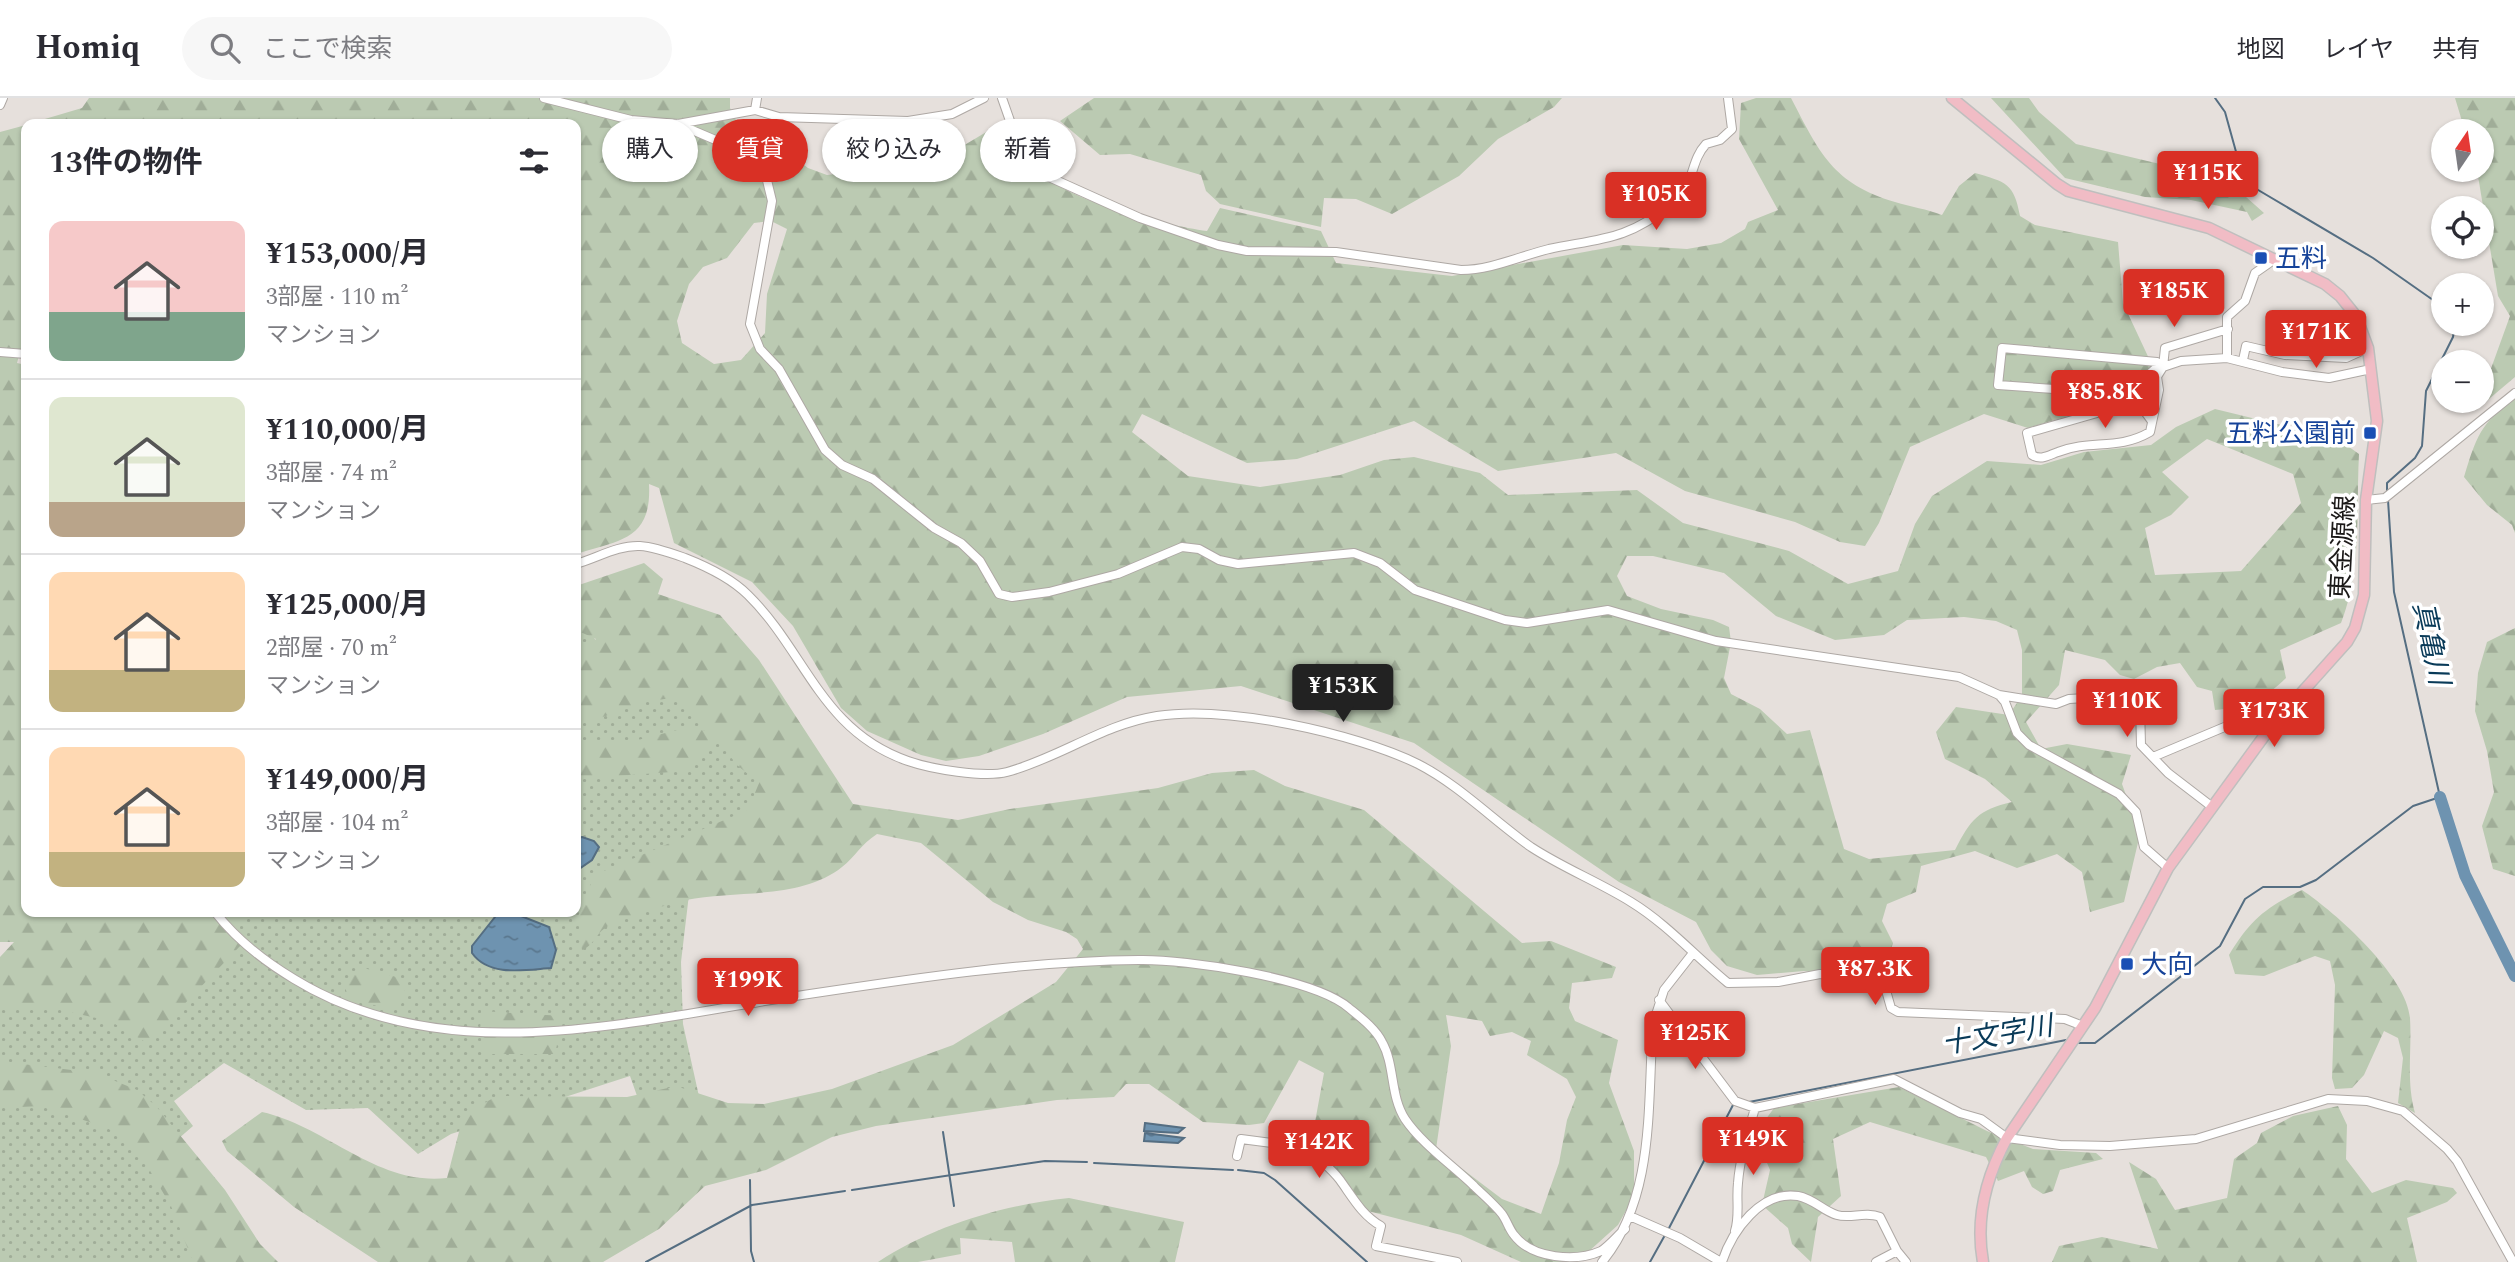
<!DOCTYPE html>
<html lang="ja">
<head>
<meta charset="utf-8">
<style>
  :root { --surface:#fff; --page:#f7f7f7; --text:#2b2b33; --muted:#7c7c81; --line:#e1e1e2; --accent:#d93025 }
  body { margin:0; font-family:Spectral,"Noto Sans JP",serif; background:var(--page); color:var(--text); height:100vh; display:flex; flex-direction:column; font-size:26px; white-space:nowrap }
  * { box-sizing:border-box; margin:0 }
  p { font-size:23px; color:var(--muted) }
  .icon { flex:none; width:38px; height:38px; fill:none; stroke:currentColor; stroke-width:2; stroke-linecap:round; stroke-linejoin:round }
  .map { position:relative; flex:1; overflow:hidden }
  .drawer { position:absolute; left:21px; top:21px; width:560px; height:798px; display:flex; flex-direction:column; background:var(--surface); border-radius:14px; box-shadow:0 2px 5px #0004 }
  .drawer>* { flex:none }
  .top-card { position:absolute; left:602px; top:21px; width:665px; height:63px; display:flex; gap:14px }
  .needle { width:46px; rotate:13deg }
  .buttons { position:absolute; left:2431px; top:21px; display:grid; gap:14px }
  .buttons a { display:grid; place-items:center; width:63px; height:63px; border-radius:50%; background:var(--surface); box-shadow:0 2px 5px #0004; font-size:35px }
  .price { position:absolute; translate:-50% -60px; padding:0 16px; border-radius:7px; background:var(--accent); color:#fff; font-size:23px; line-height:46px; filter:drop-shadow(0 2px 4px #0008) }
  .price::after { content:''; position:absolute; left:50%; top:42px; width:21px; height:16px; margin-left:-10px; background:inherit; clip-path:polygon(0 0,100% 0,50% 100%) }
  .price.selected { background:#222; color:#fff }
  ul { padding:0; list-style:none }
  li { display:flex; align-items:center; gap:21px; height:175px; padding:0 28px }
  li+li { border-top:2px solid var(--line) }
  li span { display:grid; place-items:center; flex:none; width:196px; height:140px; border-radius:14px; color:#555 }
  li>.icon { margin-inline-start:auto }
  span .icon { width:84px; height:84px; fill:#fffc; stroke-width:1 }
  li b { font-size:30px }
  h2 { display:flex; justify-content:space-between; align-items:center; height:84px; padding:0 28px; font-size:30px }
  .chip { padding:0 24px; border-radius:32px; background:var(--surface); box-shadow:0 2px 5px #0004; font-size:24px; line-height:63px }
  .chip.selected { background:var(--accent); color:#fff }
  header { display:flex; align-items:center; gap:42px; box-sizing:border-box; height:98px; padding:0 35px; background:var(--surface); border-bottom:2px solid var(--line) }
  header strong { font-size:33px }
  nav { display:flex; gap:38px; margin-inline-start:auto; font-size:24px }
  .search { width:490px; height:63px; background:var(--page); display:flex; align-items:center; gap:18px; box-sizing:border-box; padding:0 24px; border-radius:38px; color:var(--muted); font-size:26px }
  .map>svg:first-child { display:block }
  .grass { fill:url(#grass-dots) }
  .forest { fill:url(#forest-firs); fill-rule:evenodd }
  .water { fill:url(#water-ripples); stroke:#556e82; stroke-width:2 }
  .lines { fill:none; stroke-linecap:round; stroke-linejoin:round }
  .stream { stroke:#556e82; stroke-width:2 }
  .river { stroke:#6e93b0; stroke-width:12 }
  .minor-casing { stroke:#aea8a4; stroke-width:10 }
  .major-casing { stroke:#bfbfbe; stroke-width:13 }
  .minor { stroke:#fff; stroke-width:8 }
  .major { stroke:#f1bcc5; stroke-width:10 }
  .transit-dot { fill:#1a4fb4; stroke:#fff; stroke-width:2.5 }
  .labels { text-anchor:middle; stroke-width:7; stroke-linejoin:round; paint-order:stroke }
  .transit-label { font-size:26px; fill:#164399; stroke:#fff; text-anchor:start }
  .street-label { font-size:26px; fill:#1b1918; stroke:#fff }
  .water-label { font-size:28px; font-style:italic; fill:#093a58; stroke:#fff }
</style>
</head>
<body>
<header>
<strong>Homiq</strong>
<div class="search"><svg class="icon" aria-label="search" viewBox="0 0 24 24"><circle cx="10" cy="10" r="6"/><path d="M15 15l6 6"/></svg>ここで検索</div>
<nav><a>地図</a><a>レイヤ</a><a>共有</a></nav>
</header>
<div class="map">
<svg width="2515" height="1164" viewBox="0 0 2515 1164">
  <defs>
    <pattern id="grass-dots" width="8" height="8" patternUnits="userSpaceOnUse" patternTransform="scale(1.75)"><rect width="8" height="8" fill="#bbcab2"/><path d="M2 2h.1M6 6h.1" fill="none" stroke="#a0ad98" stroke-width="1.8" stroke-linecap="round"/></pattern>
    <pattern id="forest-firs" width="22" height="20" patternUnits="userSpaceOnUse" patternTransform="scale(1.75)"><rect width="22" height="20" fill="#bbcab2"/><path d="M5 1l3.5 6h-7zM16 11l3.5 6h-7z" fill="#a0ad98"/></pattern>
    <pattern id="water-ripples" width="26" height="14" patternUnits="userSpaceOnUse" patternTransform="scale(1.75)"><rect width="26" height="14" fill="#6e93b0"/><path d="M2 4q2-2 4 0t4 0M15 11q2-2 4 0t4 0" fill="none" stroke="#5a778e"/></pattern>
  </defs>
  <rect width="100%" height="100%" fill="#e6e0dc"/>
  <!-- grass -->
  <path class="grass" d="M 583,523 L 604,555 L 674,587 L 796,713 L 694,754 L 681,864 L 683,926 L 702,1012 L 648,1029 L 630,978 L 451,1036 L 418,1056 L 368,1010 L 306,1012 L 224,965 L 174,1003 L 193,1028 L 162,1055 L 212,1164 L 0,1164 L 0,891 L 207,814 L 576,814 L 576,524 Z"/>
  <!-- forest -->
  <path class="forest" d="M 89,0 L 730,0 L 730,10 L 741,32 L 760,52 L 790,56 L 808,70 L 827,77 L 936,64 L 993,30 L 1013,34 C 1019,45 1024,58 1032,67 C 1059,102 1164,127 1207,133 L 1220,110 L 1321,133 L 1336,165 L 1452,178 L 1623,147 L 1687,151 L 1721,145 L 1745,131 L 1748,124 L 1778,112 L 1739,41 L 1741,5 L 1756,0 L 1791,0 C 1819,54 1833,86 1895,104 C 1911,109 1927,111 1942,117 L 1959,88 L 1975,75 C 2006,84 2014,85 2020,118 L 2035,127 L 2118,144 L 2123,205 L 2152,267 L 2135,298 L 2028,330 L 1984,316 L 1910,349 L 1879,425 L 1865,448 L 1840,444 L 1795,424 L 1685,393 L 1616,355 L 1498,373 L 1414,323 L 1297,361 L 1247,365 L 1142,316 L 1132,334 L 1188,378 L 1260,389 L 1340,377 L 1384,362 L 1414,359 L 1480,375 L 1508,397 L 1637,392 L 1683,425 L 1789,453 L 1848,486 L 1898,473 L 1915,426 L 1932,398 L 1987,363 L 2041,367 L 2084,354 L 2151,347 L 2176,329 L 2215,311 L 2338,341 L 2359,356 C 2356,412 2362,472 2341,525 L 2280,552 L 2286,580 C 2265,601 2245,609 2215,612 L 2212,593 L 2197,589 L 2180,565 L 2157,569 L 2134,581 L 2120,577 L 2105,562 L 2065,552 L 2059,587 L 2026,624 L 2041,651 L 2067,646 L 2131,657 L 2122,686 L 2140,736 L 2124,804 L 2090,814 L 2082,774 L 2057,756 L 2017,770 L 1975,753 L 1921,768 L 1916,794 L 1887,806 L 1882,823 L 1893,845 L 1884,873 L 1850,877 L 1804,873 L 1757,877 L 1727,868 L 1711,852 L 1696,824 L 1619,784 L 1414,645 L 1241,588 L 1127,599 L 1043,636 L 979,658 L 946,663 L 921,657 L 867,633 L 841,610 L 793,528 L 752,484 L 674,445 L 659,390 L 649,386 C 652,442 620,442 576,456 L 576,26 L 28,26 L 82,10 ZM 771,123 L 787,131 L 767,196 L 765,235 L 741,262 L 714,266 L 682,245 L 677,223 L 689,186 L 703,169 L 727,160 L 754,125 ZM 2207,341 L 2293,376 L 2301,405 L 2241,473 L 2155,477 L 2145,430 L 2171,417 L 2189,399 L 2162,374 ZM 1627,458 L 1653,458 L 1724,475 L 1776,518 L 1835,542 L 1884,537 L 1907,522 L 1964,519 L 1996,523 L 2017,532 L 2022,552 L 2022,597 L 2009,617 L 1956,609 L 1936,634 L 1945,661 L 1985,681 L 2012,704 C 1978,712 1971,721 1955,752 L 1869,761 L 1844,751 L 1810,632 L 1787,636 L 1760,611 L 1731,596 L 1724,580 L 1731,544 L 1729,529 L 1713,522 L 1661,511 L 1627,498 L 1617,478 Z
    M 1094,0 L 1562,0 L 1554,9 L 1498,41 L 1459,78 L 1392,116 L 1356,101 L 1324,100 L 1321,129 L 1220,106 L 1206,93 L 1201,77 L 1130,56 L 1100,57 L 1060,23 Z
    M 1991,0 L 2029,0 L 2039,14 L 2076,46 L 2227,82 L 2264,115 L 2252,123 L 2247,114 L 2191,102 L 2145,99 L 2065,80 Z
    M 2455,0 L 2515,0 L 2515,279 L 2476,312 L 2510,218 L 2498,198 L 2477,72 L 2482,72 L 2482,33 L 2465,33 Z
    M 26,27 L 26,244 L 23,243 L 17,265 L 26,267 L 26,814 L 238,814 L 241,847 L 147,945 L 110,923 L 42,908 L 0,908 L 0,859 L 14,844 L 0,844 L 0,34 Z
    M 2515,300 L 2515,435 L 2512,427 L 2487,407 L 2464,379 C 2476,340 2480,325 2515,300 Z
    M 644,465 L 663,481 L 658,496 L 720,517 L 759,562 L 853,706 L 958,722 L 1010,711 L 1158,690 L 1212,675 L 1254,672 L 1285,688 L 1364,712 L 1522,845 L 1551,843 L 1616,869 L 1612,880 L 1572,885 L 1569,910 L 1575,923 L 1618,942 L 1609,985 L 1634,1053 L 1634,1098 L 1618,1127 L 1577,1164 L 1521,1164 L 1461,1137 L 1364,1112 L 1316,1058 L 1315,1024 L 1324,975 L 1299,962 L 1264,1025 L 1249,1027 L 1203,1024 L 1149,986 L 1126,986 L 1114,999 L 1057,1002 L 876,1028 L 832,1039 L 766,1072 L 705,1088 L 659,1131 L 603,1164 L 378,1164 L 294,1109 L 227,1053 L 222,1043 L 262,1014 C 326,1028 377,1088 447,1080 L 461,1026 L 477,1009 L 497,998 L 627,999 L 668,990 L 682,990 L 728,1005 L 764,1006 L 832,991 L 953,947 L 1056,884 L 1083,851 L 1077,841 L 1066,834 L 1028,822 L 993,804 L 921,745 L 877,736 C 860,747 856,758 842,769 C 801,802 734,792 686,802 C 669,806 618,821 605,830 C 595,837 594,847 582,852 C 576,820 579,800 599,775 L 748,712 L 759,685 L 737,667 L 719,644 L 685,673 L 576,681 L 576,646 L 634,643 L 685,630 L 711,633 L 678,599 L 644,604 L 586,625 L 576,623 L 576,561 L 596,541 L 576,532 L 576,488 ZM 1446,917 L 1482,923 L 1490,938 L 1512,934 L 1531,943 L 1527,957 L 1567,981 L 1576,999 L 1567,1022 L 1559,1065 L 1541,1116 L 1502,1101 L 1436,1051 L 1451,948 Z
    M 2515,530 L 2515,778 L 2493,771 L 2482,728 L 2494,694 L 2487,653 L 2475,613 L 2478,575 L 2487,544 Z
    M 2302,792 C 2335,814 2407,878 2410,920 C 2412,953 2406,983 2415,1015 L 2398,1005 L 2403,960 L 2398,940 L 2384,933 L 2364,977 L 2352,990 L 2335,991 L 2332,980 L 2335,887 L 2330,863 L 2315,858 L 2264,878 L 2235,876 L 2229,857 C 2250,822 2266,809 2302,792 Z
    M 364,870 L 407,882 L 401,907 L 388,911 L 348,900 L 344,884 Z
    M 481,913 L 563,918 L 555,956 L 485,956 L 480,936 Z
    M 6,964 L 96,975 L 137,992 L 156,1008 L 225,1092 L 260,1146 L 278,1164 L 193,1164 L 171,1108 L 146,1066 L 108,1030 L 40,1008 L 0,1010 L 0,965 Z
    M 1899,989 L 1987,1033 L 2033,1051 L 2096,1055 L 2103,1061 L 2060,1072 L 2053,1093 L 2043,1096 L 2032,1089 L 2024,1073 L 1998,1083 L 1986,1059 L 1870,1024 L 1833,1041 L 1841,1098 L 1818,1119 L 1811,1164 L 1792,1146 L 1788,1130 L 1762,1107 L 1770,1072 L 1755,1036 L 1774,1010 Z
    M 2338,1008 L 2347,1027 L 2346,1061 L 2372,1095 L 2406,1082 L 2453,1090 L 2457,1095 L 2447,1104 L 2407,1120 L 2417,1164 L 2052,1164 L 2059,1148 L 2102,1139 L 2158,1151 L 2129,1064 L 2156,1081 L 2175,1112 L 2227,1100 L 2234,1061 L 2257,1045 L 2261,1035 L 2293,1018 Z
    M 1069,1100 L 1184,1124 L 1175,1164 L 1015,1164 L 1012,1144 L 960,1140 L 961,1156 L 918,1164 L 878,1164 C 933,1128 1003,1107 1069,1100 Z"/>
  <!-- water -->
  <path class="water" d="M 582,739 L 594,743 L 599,749 L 592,762 L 576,773 L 576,740 Z
    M 499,814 L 511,814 L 549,829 L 556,852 L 551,870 C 524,872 489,879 472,855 L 472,848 Z
    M 1145,1025 L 1184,1030 L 1178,1035 L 1144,1033 Z
    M 1145,1035 L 1184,1040 L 1178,1045 L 1144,1043 Z"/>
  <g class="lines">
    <!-- stream -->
    <path class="stream" d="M 2215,0 L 2225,14 L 2243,79 L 2248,86 L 2373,160 L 2443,209
      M 2387,393 L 2387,385 L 2415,360 L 2422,348 L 2426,293 L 2453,239 L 2455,226
      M 2078,945 L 2095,945 L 2220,848 L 2245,801 L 2263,789 L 2300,789 L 2316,782 L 2413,708 L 2440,699 L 2394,494 L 2388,402
      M 1749,1004 L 2066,942
      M 943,1034 L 954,1108
      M 1094,1065 L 1233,1072
      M 1238,1072 L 1264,1075 L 1275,1082 L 1367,1164
      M 750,1082 L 751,1153 L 754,1164
      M 852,1092 L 1045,1063 L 1087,1064
      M 1668,1132 L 1733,1007 L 1736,1006
      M 646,1164 L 752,1107 L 845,1093
      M 1650,1164 L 1665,1137"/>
    <!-- river -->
    <path class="river" d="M 2440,699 L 2465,777 L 2515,878"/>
    <!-- minor casing -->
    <g class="minor-casing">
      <path id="minor" d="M 544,0 L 631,22 L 678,26 L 755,12 L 779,19 L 908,23 L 952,16 L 984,0
        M 1002,0 L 1023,60 L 1029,70 L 1140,120 L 1218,147 L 1247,153 L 1336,154 L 1461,172 C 1491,172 1520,158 1549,151 C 1596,141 1629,142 1668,108 C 1673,103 1683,95 1686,89 C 1694,74 1694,59 1706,46 L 1720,42 L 1732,31 L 1728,0
        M 0,7 L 3,0
        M 755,12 L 757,0
        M 678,26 L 746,55 L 764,70 L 772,103 L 750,226 L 760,251 L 779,271 L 825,352 L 842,367 L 873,381 L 934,430 L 961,445 L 980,463 L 999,496 L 1012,499 L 1049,494 L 1118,476 L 1182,449 L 1199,451 L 1219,462 L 1238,466 L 1354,455 L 1380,465 L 1415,492 L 1505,522 L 1527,525 L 1608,512 L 1716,543 L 1959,579 L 1999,597 L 2005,604 L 2017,635 L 2029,647 L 2119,696 L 2136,714 L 2144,749 L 2168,770
        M 2002,250 L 2157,264 L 2163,269 L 2155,271 L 2126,296 L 1998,287 Z
        M 0,254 L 26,256
        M 2227,260 L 2227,219 L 2245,203 L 2255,175 L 2275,161
        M 2243,262 L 2246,248 L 2285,257 L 2346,260 L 2368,250
        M 2163,269 L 2165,250 L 2228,231
        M 2157,279 L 2159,292 L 2150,334 C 2117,353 2091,341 2058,354 C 2049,357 2041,363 2032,357 L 2027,335 L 2132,305 L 2153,285 L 2163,269 L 2181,263 L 2227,260 L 2282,274 L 2329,280 L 2371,271
        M 2132,305 L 2143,311 L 2151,322
        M 2366,402 L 2385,400 L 2515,295
        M 576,466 C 597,460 618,447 640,448 C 655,449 671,455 685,460 C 708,469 731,480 748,497 C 806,554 821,633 908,663 C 931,671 984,680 1007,674 C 1059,660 1104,626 1157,618 C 1226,607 1355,635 1418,666 C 1459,687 1494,723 1531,749 C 1563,770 1599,784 1631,804 C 1667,826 1696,859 1728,885 L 1778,884 L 1820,876 L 1869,881 L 1885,889 L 1891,910 L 1898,914 L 2065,921 L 2083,928
        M 1999,597 L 2056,606 L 2069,601 L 2102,599 L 2140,608 L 2141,647 L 2168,675 L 2211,708
        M 2153,659 L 2234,625 L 2270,630
        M 215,814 C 236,841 264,863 294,881 C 446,974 631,923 796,898 C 909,881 1025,863 1139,862 C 1186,861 1314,880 1349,910 C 1360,919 1376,931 1382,944 C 1395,967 1390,998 1405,1021 C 1421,1045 1452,1067 1474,1088 C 1483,1097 1494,1106 1502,1116 C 1507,1123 1509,1131 1514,1137 C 1532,1161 1576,1164 1601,1153 C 1610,1147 1617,1138 1625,1131
        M 1659,902 L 1735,1003 L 1755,1010 L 1894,981 L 1960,1015 L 1981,1021 L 2007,1040 L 2060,1047 L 2110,1048 L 2196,1041 L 2328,1001 L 2367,1003 L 2403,1013 L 2447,1051 L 2457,1063 L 2513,1164
        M 1237,1058 L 1241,1041 L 1272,1045 L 1300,1041 C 1312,1057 1329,1067 1340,1082 C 1353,1100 1362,1117 1381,1128 L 1376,1148 L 1457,1164
        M 1632,1119 L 1680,1140 L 1721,1164
        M 1735,1133 C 1740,1117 1736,1102 1738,1085 C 1740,1059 1748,1035 1755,1010
        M 1602,1164 C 1656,1099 1647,1006 1653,926 L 1664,892 L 1693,855
        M 1722,1164 C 1732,1133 1761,1092 1798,1098 C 1814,1101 1823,1113 1837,1117 C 1851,1121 1865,1113 1880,1119 L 1897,1153 L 1906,1164
        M 1876,1164 L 1897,1153"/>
    </g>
    <!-- major casing -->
    <g class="major-casing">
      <path id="major" d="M 1952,0 L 2057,86 L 2068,93 L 2209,130 L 2325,186 L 2340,198 L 2356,218 L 2368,250 L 2377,323 L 2366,402 L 2364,497 L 2355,530 L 2347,544 L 2270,630 L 2168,770 L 2095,910 L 2007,1040 C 1986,1079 1975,1120 1983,1164"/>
    </g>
    <!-- minor -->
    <use href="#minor" class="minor"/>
    <!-- major -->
    <use href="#major" class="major"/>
  </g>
  <!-- markers -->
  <g class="transit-dot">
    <rect x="2254" y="153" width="14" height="14" rx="3.5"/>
    <rect x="2363" y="328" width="14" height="14" rx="3.5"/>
    <rect x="2120" y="859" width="14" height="14" rx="3.5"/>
  </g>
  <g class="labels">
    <!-- transit labels -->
    <g class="transit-label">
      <text x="2275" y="169">五料</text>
      <text x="2356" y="344" text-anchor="end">五料公園前</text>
      <text x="2141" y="875">大向</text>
    </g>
    <!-- street labels -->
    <g class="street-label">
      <text transform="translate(2342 449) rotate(-87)" y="9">東金源線</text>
    </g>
    <!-- water labels -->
    <g class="water-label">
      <text transform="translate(2432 545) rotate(78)" y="10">真亀川</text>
      <text transform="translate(1997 936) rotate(-10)" y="10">十文字川</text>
    </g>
  </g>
</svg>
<div class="buttons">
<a><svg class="needle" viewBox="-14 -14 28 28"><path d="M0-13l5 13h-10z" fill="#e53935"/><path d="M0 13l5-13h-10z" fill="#7c7c81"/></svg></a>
<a><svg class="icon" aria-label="locate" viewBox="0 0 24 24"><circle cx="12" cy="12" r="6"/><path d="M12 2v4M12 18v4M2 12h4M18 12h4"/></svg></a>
<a>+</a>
<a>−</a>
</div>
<b class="price" style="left:2208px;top:113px">¥115K</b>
<b class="price" style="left:1656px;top:134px">¥105K</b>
<b class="price" style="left:2174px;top:231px">¥185K</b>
<b class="price" style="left:2316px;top:272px">¥171K</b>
<b class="price" style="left:2105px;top:332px">¥85.8K</b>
<b class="price selected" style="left:1343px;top:626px">¥153K</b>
<b class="price" style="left:2127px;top:641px">¥110K</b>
<b class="price" style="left:2274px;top:651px">¥173K</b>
<b class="price" style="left:1875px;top:909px">¥87.3K</b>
<b class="price" style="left:748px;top:920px">¥199K</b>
<b class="price" style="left:1695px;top:973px">¥125K</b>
<b class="price" style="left:1753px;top:1079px">¥149K</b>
<b class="price" style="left:1319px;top:1082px">¥142K</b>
<div class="top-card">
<a class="chip">購入</a>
<a class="chip selected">賃貸</a>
<a class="chip">絞り込み</a>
<a class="chip">新着</a>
</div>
<section class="drawer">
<h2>13件の物件<svg class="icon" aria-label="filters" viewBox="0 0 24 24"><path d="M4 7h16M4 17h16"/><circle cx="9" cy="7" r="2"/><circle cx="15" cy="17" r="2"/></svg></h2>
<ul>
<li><span style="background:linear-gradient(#f6c9c9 65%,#7fa58c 0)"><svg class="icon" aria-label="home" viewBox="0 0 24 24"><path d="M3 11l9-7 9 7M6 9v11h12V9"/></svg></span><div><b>¥153,000/月</b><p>3部屋 · 110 m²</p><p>マンション</p></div></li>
<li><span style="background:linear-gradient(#dfe7d0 75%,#b9a48a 0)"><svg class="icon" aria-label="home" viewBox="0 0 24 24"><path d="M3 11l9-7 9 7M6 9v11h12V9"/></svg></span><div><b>¥110,000/月</b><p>3部屋 · 74 m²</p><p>マンション</p></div></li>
<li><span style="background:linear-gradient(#ffd9b3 70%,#c2b280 0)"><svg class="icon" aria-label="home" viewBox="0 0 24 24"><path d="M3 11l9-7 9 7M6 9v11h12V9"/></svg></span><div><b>¥125,000/月</b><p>2部屋 · 70 m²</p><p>マンション</p></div></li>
<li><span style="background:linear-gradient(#ffd9b3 75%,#c2b280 0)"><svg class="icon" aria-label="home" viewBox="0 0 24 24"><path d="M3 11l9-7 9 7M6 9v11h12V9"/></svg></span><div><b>¥149,000/月</b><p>3部屋 · 104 m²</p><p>マンション</p></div></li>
</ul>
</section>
</div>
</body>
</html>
